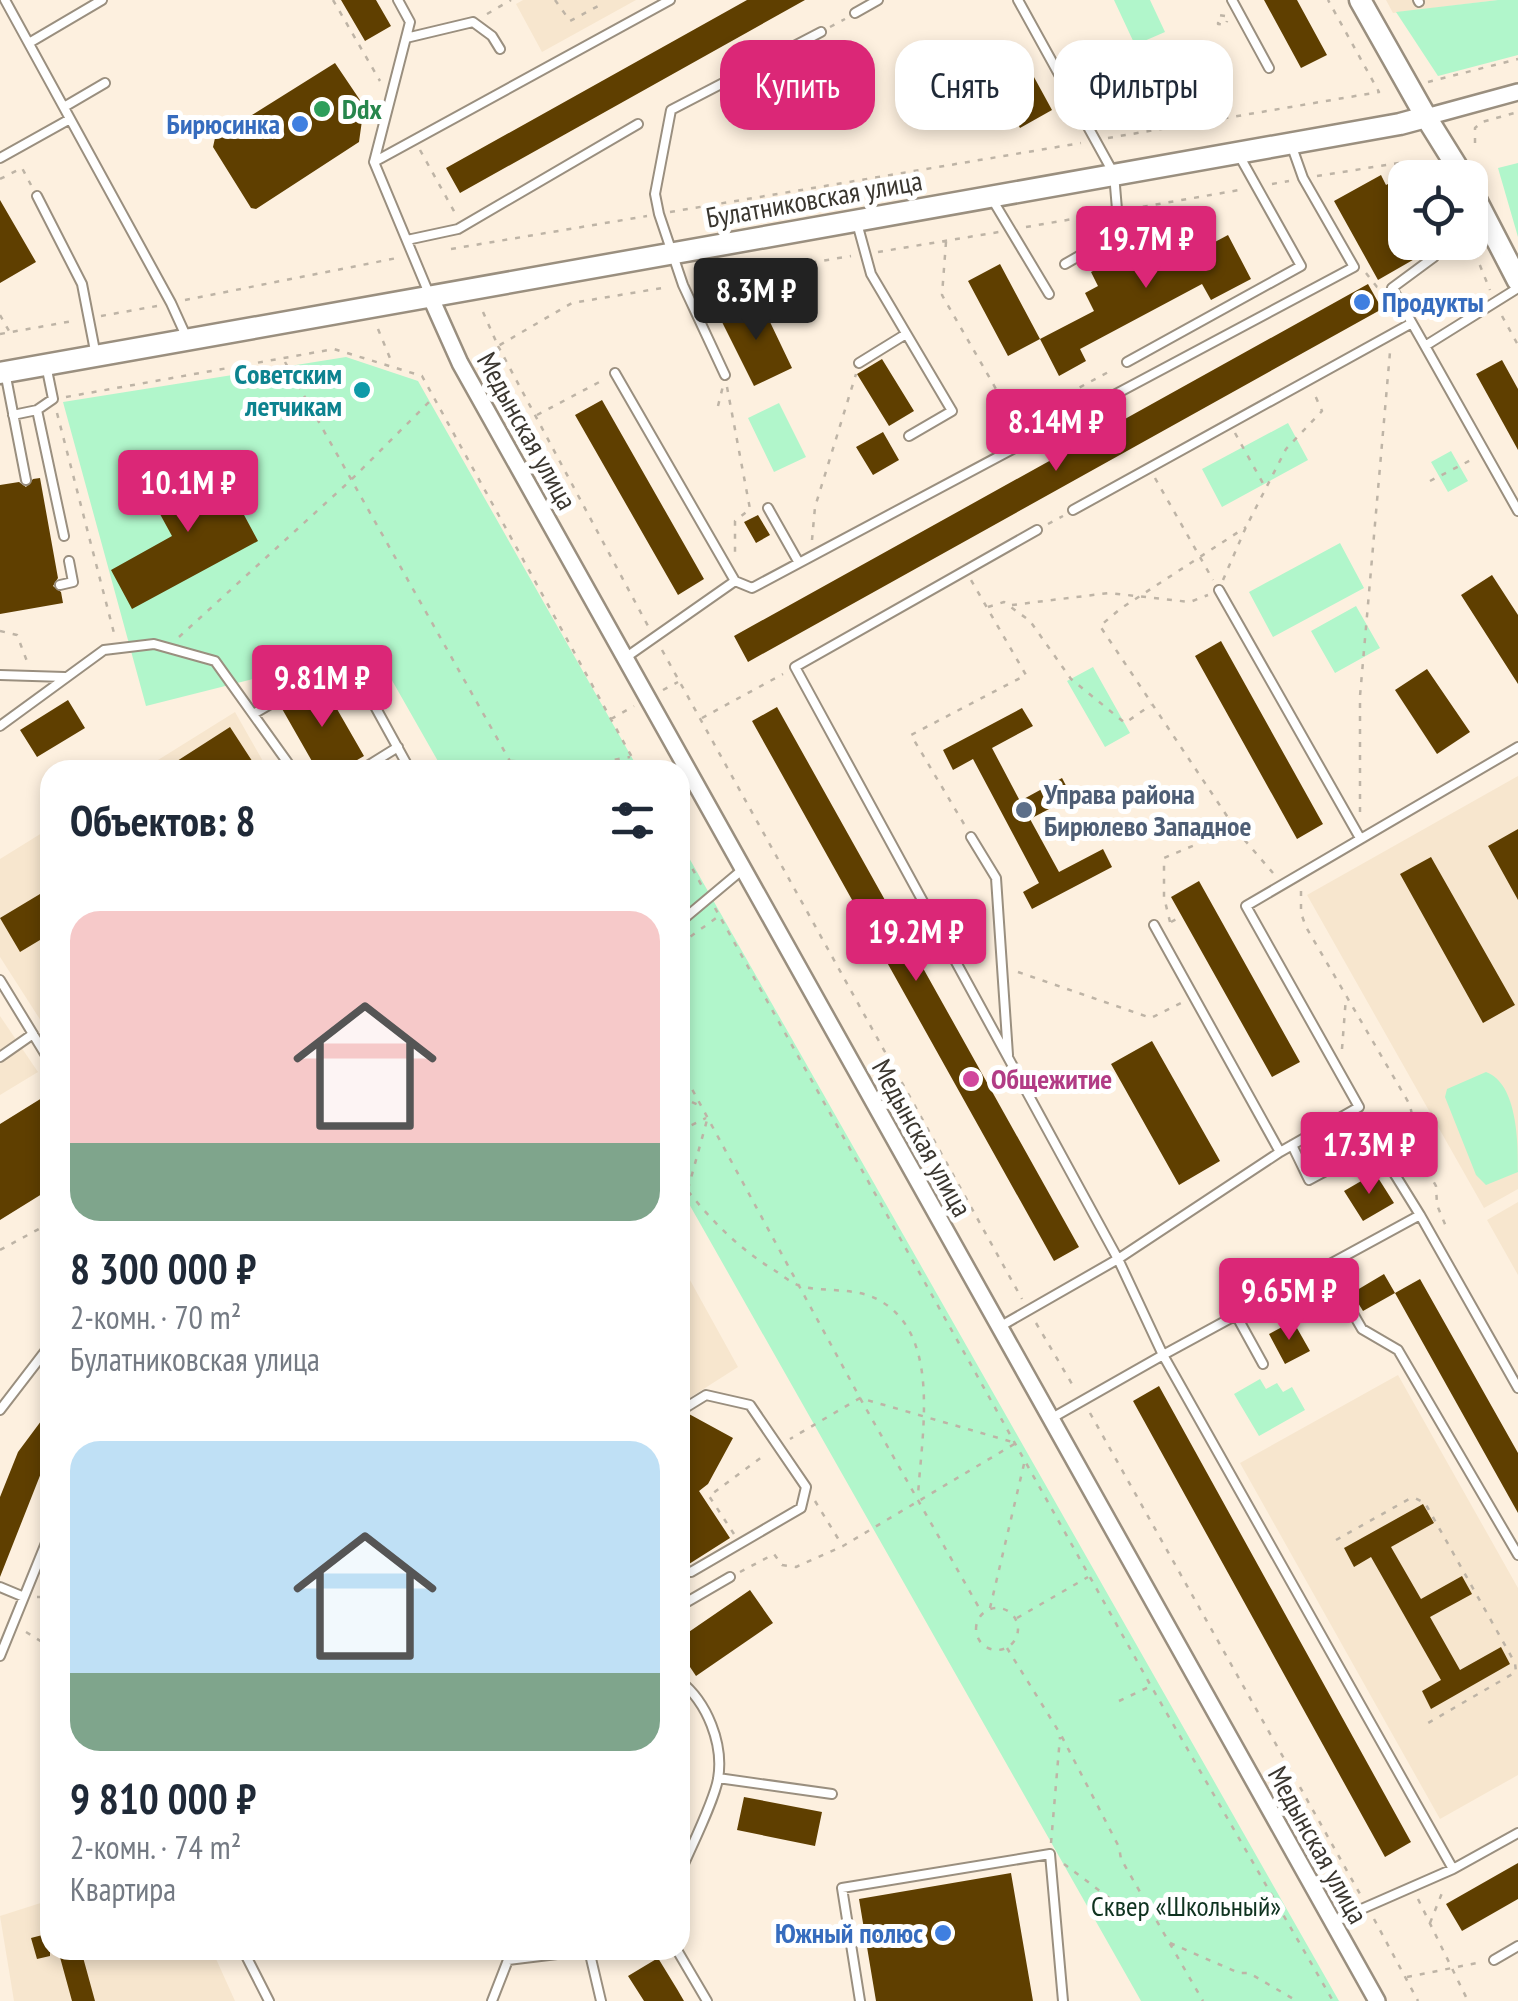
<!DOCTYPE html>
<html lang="ru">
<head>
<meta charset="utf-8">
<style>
  :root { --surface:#fff; --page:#f2f2f3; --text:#1f2937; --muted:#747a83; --accent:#db2777 }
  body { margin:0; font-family:"PT Sans Narrow",sans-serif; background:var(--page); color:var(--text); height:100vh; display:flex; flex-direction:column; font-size:38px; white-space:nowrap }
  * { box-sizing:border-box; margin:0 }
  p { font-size:32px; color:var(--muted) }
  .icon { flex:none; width:55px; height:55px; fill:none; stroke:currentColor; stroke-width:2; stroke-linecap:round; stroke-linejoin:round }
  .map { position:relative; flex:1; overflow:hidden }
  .sheet { position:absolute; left:40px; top:760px; width:650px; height:1200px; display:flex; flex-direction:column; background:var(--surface); border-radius:30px; box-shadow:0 5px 15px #0003 }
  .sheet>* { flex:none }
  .top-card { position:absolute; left:720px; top:40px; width:648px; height:90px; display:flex; gap:20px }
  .controls { position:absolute; left:1388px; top:160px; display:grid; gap:20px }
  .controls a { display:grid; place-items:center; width:100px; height:100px; border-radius:20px; background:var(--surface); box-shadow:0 5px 15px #0003; font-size:50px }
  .price { position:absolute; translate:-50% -85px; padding:0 22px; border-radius:10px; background:var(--accent); color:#fff; font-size:32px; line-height:65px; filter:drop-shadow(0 2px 5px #0008) }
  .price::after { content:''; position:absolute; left:50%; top:60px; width:30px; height:22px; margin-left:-15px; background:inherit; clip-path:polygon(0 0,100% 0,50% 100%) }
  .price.current { background:#222; color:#fff }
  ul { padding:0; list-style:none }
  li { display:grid; align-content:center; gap:20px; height:530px; padding:0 30px }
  li span { display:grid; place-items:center; height:310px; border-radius:30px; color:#555 }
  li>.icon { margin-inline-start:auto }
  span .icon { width:180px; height:180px; fill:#fffc; stroke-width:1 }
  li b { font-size:42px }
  h2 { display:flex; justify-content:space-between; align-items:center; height:120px; padding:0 30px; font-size:42px }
  .pill { padding:0 35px; border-radius:30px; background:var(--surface); box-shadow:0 5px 15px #0003; font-size:35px; line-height:90px }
  .pill.current { background:var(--accent); color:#fff }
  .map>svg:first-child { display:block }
  .built { fill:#f7e6ce }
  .green { fill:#b1f6cb }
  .building { fill:#5f3f00 }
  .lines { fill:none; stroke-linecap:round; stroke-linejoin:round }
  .service-casing { stroke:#9a8f7f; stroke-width:12 }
  .minor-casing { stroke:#9a8f7f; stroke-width:20 }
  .tertiary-casing { stroke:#9a8f7f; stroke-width:25 }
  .path { stroke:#beb4a6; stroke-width:2.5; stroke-dasharray:5 8; stroke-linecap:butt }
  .service { stroke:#fff; stroke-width:8 }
  .minor { stroke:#fff; stroke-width:15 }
  .tertiary { stroke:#fff; stroke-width:20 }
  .leisure-dot { fill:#2e9e5b; stroke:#fff; stroke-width:4 }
  .shop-dot { fill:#3f7fe0; stroke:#fff; stroke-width:4 }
  .culture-dot { fill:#0f9aa8; stroke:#fff; stroke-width:4 }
  .service-dot { fill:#5c6f8a; stroke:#fff; stroke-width:4 }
  .hotel-dot { fill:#d1479c; stroke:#fff; stroke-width:4 }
  .labels { text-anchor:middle; stroke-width:10; stroke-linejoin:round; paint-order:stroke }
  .leisure-label { font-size:28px; font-weight:bold; fill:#27864d; stroke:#fff; text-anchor:start }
  .shop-label { font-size:28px; font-weight:bold; fill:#366cbe; stroke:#fff; text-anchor:end }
  .street-label { font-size:28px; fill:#3a362f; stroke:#fff }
  .culture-label { font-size:28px; font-weight:bold; fill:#0d838f; stroke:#fff; text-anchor:end }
  .service-label { font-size:28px; font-weight:bold; fill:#4e5e75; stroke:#fff; text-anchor:start }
  .hotel-label { font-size:28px; font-weight:bold; fill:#b23c85; stroke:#fff; text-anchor:start }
  .park-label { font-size:28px; fill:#0f321f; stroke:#fff }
</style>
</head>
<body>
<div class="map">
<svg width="1518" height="2001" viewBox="0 0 1518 2001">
  <rect width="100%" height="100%" fill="#fdf0df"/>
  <!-- built -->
  <path class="built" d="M 523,0 L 636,0 L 542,52 L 516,4 Z
    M 1386,0 L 1498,0 L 1393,13 Z
    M 235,712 L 268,770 L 142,770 Z
    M 1518,776 L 1518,1189 L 1484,1208 L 1307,895 Z
    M 50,828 L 50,1035 L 0,957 L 0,859 Z
    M 0,1016 L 38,1072 L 0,1095 Z
    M 1518,1202 L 1518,1275 L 1487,1220 Z
    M 680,1262 L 738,1367 L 680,1404 Z
    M 1398,1375 L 1518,1588 L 1518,1775 L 1440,1819 L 1240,1463 Z
    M 50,1900 L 50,1950 L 212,1950 L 235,2001 L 14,2001 L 0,1916 Z"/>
  <!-- green -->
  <path class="green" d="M 1114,0 L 1150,0 L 1165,32 L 1135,45 Z
    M 1498,0 L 1518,0 L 1518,55 L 1438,76 L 1396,12 Z
    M 1518,163 L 1518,237 L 1498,168 Z
    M 346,357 L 418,381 L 639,770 L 443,770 L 377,654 L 325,661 L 146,706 L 63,402 Z
    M 779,403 L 806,457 L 774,472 L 748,418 Z
    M 1288,423 L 1308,460 L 1222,507 L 1202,469 Z
    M 1451,451 L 1468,481 L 1448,492 L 1431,462 Z
    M 1340,543 L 1364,588 L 1273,637 L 1249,592 Z
    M 1356,606 L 1380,648 L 1335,673 L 1311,631 Z
    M 1093,667 L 1130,733 L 1105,747 L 1067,681 Z
    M 680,842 L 1339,2001 L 1141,2001 L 680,1188 Z
    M 1486,1072 C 1518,1084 1518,1143 1518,1172 L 1486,1185 L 1476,1175 L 1445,1097 L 1447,1089 Z
    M 1260,1379 L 1266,1389 L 1277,1383 L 1283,1392 L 1292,1387 L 1305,1410 L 1259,1436 L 1234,1394 Z"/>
  <!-- building -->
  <path class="building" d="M 341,0 L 376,0 L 391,26 L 365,41 Z
    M 747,0 L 805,0 L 460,193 L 446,168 Z
    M 1264,0 L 1297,0 L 1327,55 L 1301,68 Z
    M 1017,46 L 1052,110 L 1020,128 L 985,63 Z
    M 335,63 L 364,106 L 359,142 L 256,209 L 251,208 L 213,147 L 215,138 Z
    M 1381,175 L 1386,185 L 1390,183 L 1405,218 L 1405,242 L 1419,242 L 1425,253 L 1378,280 L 1334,201 Z
    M 0,200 L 36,262 L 0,283 Z
    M 1205,229 L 1213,243 L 1228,235 L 1251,279 L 1211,300 L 1202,284 L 1080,349 L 1086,361 L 1059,376 L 1040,339 L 1094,311 L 1085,293 L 1098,286 L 1091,272 L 1133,250 L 1140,263 Z
    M 1000,264 L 1040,339 L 1008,356 L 968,281 Z
    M 1368,284 L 1382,309 L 748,662 L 734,636 Z
    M 759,299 L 792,368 L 754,386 L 720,318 Z
    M 882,359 L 914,411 L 889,426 L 857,374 Z
    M 1502,360 L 1518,389 L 1518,450 L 1476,374 Z
    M 602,400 L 704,579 L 678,595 L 575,415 Z
    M 883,432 L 899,460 L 873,475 L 856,447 Z
    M 214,459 L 258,541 L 132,609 L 111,570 L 172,536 L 149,494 Z
    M 40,478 L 58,578 L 53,586 L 61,592 L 63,603 L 0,614 L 0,485 L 19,482 L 26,487 L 33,479 Z
    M 758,515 L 770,535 L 756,543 L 744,522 Z
    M 1492,575 L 1518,615 L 1518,684 L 1461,595 Z
    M 1221,641 L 1323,824 L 1297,839 L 1195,656 Z
    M 1427,669 L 1470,732 L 1437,754 L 1395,690 Z
    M 322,683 L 364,756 L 340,770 L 317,770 L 281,707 Z
    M 68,700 L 85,728 L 37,757 L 20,730 Z
    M 777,707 L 1079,1247 L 1054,1261 L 752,721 Z
    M 1022,708 L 1033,726 L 992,748 L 1020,801 L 1062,778 L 1072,797 L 1030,819 L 1059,872 L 1103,849 L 1112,867 L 1032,909 L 1023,892 L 1039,883 L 973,759 L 953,770 L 943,750 Z
    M 230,727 L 258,770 L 163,770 Z
    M 1518,829 L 1518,900 L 1488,846 Z
    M 1431,857 L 1515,1005 L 1483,1023 L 1400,874 Z
    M 1199,881 L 1300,1062 L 1272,1077 L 1171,897 Z
    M 50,888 L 50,934 L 20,952 L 0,918 Z
    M 1152,1041 L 1220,1161 L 1179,1185 L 1111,1064 Z
    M 50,1093 L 50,1189 L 0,1220 L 0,1124 Z
    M 1375,1173 L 1394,1203 L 1363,1221 L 1344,1191 Z
    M 1384,1274 L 1395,1293 L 1363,1311 L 1352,1293 Z
    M 1420,1279 L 1518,1453 L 1518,1513 L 1395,1293 Z
    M 1293,1321 L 1310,1351 L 1285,1364 L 1269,1334 Z
    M 1159,1386 L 1411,1842 L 1385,1857 L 1133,1401 Z
    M 50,1409 L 50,1459 L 43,1468 L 0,1577 L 0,1497 L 18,1452 Z
    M 689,1414 L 733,1438 L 708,1484 L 699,1491 L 730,1538 L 689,1564 L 680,1549 L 680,1429 Z
    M 1423,1504 L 1434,1523 L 1391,1547 L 1421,1599 L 1462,1576 L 1472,1594 L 1430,1617 L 1460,1670 L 1501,1647 L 1510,1664 L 1431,1709 L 1422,1691 L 1441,1680 L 1371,1557 L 1354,1567 L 1344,1548 Z
    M 750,1590 L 773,1623 L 696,1676 L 680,1652 L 680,1638 Z
    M 744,1797 L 822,1812 L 815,1846 L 737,1830 Z
    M 1518,1863 L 1518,1899 L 1462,1931 L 1446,1904 Z
    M 1011,1873 L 1033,2001 L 876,2001 L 859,1899 Z
    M 50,1933 L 50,1956 L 37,1959 L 31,1938 Z
    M 58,1950 L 81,1950 L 95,2001 L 72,2001 Z
    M 658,1958 L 677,1989 L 684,2001 L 644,2001 L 628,1976 Z"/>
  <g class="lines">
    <!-- service casing -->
    <g class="service-casing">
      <path id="service" d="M 5,0 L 171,303 L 186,336
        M 398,0 L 410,22 L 374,162 L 430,296
        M 1018,0 L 1114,174 L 1119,233 L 1065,264
        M 1232,0 L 1269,68
        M 1418,0 L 1419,2
        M 855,13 L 878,0
        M 406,38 L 473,22 L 492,36 L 500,49
        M 29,43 L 102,0
        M 64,107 L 105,83
        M 0,158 L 70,119
        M 374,162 L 670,0
        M 1427,167 L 1429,178
        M 37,196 L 82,284 L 96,356
        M 992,199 L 1049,294
        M 857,223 L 871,274 L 952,411 L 909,436
        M 407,240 L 458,229 L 638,124
        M 1518,288 L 1425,346 L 1518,511
        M 1425,346 L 1392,288 L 1434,257 L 1437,242
        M 1127,362 L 1301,266 L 1240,157
        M 859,363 L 906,334
        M 615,373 L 735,581 L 625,658
        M 725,375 L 683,285 L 659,214 L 655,194 L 671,110 L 821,32
        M 6,377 L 26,480
        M 37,410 L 53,399 L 46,365
        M 13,415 L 37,410 L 64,536
        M 768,508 L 799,563
        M 1073,510 L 1412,323
        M 1037,530 L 795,667 L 1118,1259 L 1163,1355 L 1420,1215 L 1518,1388
        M 735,581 L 752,588 L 1354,267 L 1303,178 L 1292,147
        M 60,585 L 73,582 L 69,561
        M 1219,590 L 1360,838
        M 0,675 L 65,677
        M 255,713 L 327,671 L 361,681 L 410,770
        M 0,726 L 104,650 L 154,644 L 215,661 L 293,770
        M 361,770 L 398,747
        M 971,837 L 996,878 L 1008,1055
        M 680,922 L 742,870
        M 1154,925 L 1280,1152
        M 0,980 L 50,1062
        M 0,1057 L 33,1034
        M 1292,1145 L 1309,1180 L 1376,1144 L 1420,1215
        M 1325,1265 L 1362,1329 L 1398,1350 L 1518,1555
        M 1236,1315 L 1263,1364
        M 1001,1326 L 1118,1259 L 1280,1152 L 1359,1107 L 1246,906 L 1518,747
        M 0,1410 L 50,1345
        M 680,1411 L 706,1395 L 750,1405 L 806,1487 L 801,1508 L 691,1572 L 680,1571
        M 1052,1418 L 1163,1355 L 1453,1869
        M 0,1587 L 24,1597
        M 680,1606 L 730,1577
        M 0,1656 L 50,1533
        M 680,1681 C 707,1702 724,1744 718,1779 C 714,1802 690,1849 680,1873
        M 718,1778 L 832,1794
        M 1332,1922 L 1453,1869 L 1518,1833
        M 243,1950 L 269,2001
        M 589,1950 L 601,2001
        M 677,1950 L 707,2001
        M 1494,1960 L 1518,1946
        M 492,2001 L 508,1960 L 590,1950
        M 860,2001 L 842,1888 L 1050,1854 L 1063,2001"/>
    </g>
    <!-- minor casing -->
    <g class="minor-casing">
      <path id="minor" d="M 1426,117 L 1518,92
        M 430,296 L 460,363 L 1377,2001"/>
    </g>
    <!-- tertiary casing -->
    <g class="tertiary-casing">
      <path id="tertiary" d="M 1360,0 L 1426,117 L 1464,178
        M 1470,188 L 1518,281
        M 0,373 L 1400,124 L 1426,117"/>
    </g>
    <!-- path -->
    <path class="path" d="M 333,0 L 380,81
      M 555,0 L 570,21 L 602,4
      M 487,14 L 511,0
      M 1225,16 L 1219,15 L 1218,24 L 1226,25 L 1227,21
      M 830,27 L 845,19
      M 1428,82 L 1518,59
      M 1108,138 L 1379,92 L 1328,0
      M 1475,143 L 1475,128 L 1482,122 L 1518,112
      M 420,150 L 455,213
      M 1317,176 L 1399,163 L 1413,165
      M 0,179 L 22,168 L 31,185
      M 1272,184 L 1289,181
      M 1130,209 L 1245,189
      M 670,212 L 1081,143
      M 1026,227 L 1102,214
      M 1470,241 L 1490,290
      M 946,242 L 942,295 L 1015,422 L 1114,369
      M 451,249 L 647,216
      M 878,252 L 999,232
      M 1366,273 L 1377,287 L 1381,287
      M 696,282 L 851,256
      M 185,300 L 397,258
      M 483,312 L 498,346 L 572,303 L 668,287
      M 0,315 L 9,331
      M 101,316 L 157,306
      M 1502,316 L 1518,345
      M 378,329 L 392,363
      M 0,334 L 73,321
      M 498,346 L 648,626
      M 285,362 L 515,770
      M 727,387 L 750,509 L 735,521 L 735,554
      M 66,397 L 334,349 L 422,376 L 639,770
      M 718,406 L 723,386
      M 57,413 L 115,637
      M 537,415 L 605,379
      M 1235,433 L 1265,487
      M 1155,478 L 1213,580
      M 1430,481 L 1475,458
      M 1048,524 L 1063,516
      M 812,540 L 815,507 L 856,374
      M 1223,580 L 1246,527 L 1286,449 L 1322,411 L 1314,393
      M 1012,605 L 1109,593 L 1190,602 L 1208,595
      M 988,607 L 1004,602 L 1030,621 L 1071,679 L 1125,723 L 1151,705
      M 0,631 L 17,635 L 28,664
      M 179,637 L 351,480 L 432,399
      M 662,650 L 1022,1299
      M 663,690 L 678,682
      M 702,718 L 783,674
      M 611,719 L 634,706
      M 460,770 L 509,761 L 591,764 L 630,757
      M 626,770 L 631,758
      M 1360,812 L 1360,696 L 1390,352
      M 964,824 L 911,735 L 1026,675 L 971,580
      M 1236,830 L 1273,873
      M 680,846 L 703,888
      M 1301,891 L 1301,913 L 1306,927 L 1410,1105 L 1421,1160 L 1436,1186 L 1437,1205 L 1447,1229
      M 715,908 L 1151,1686 L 1333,2001
      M 1170,922 L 1164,897 L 1164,858 L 1235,828 L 1100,626 L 1120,609 L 1246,527
      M 1171,922 L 1182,916
      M 680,944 L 719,916
      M 1018,972 L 1151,1018 L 1183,1002
      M 1342,1049 L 1346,997
      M 680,1067 L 860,1398 L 982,1613
      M 680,1097 L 701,1106
      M 680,1131 L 706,1118
      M 680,1181 C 707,1216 736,1247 774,1270 C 782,1275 791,1283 800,1286 C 827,1293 857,1286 882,1302 C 942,1338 921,1438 918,1496
      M 688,1189 L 707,1120
      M 0,1250 L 50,1223
      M 1036,1323 L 1075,1389
      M 1090,1413 L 1360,1894
      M 815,1501 L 842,1545
      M 734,1534 L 709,1496 L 766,1454
      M 1336,1540 L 1409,1499 L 1415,1498 L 1425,1503 L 1515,1663 L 1516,1672 L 1428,1723
      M 740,1572 L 774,1554 L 782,1565 L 796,1567 L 843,1546 L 1016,1443 L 860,1398 L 790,1439
      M 37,1597 L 50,1597
      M976 1629a21 21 0 1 1 42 0a21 21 0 1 1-42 0Z
      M 990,1608 L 1024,1464
      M 1017,1618 L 1088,1577
      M 26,1632 L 50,1647
      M 1007,1648 L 1061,1735 L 1119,1847 L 1121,1859 L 1203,2001
      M 1119,1701 L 1149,1687
      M 1051,1843 L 1060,1737
      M 1064,1864 L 1116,1903 L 1148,1907
      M 1418,1899 L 1468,2001
      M 1374,1919 L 1418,2001
      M 1430,1923 L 1444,1888
      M 1170,1943 L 1239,1973 L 1249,1973 L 1297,2001
      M 1407,1977 L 1482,1962"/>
    <!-- service -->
    <use href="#service" class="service"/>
    <!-- minor -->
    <use href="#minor" class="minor"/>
    <!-- tertiary -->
    <use href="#tertiary" class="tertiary"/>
  </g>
  <!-- markers -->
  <circle class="leisure-dot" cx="322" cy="109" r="10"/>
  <g class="shop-dot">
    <circle cx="300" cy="124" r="10"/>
    <circle cx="1362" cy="302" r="10"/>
    <circle cx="943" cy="1933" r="10"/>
  </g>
  <circle class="culture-dot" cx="362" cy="390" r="10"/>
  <circle class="service-dot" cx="1024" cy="810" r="10"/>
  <circle class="hotel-dot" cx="971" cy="1079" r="10"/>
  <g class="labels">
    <!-- leisure labels -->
    <g class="leisure-label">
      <text x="342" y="119">Ddx</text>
    </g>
    <!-- shop labels -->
    <g class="shop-label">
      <text x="280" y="134">Бирюсинка</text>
      <text x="1382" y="312" text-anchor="start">Продукты</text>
      <text x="923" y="1943">Южный полюс</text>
    </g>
    <!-- street labels -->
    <g class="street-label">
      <text transform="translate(814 199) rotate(-10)" y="10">Булатниковская улица</text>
      <text transform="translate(527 431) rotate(61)" y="10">Медынская улица</text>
      <text transform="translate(922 1138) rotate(61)" y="10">Медынская улица</text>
      <text transform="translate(1318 1845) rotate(61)" y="10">Медынская улица</text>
    </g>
    <!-- culture labels -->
    <g class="culture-label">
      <text x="342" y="384">Cоветским<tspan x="342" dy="32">летчикам</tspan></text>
    </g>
    <!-- service labels -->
    <g class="service-label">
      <text x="1044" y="804">Управа района<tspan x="1044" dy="32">Бирюлево Западное</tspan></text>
    </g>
    <!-- hotel labels -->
    <g class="hotel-label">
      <text x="991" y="1089">Общежитие</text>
    </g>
    <!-- park labels -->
    <g class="park-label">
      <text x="1186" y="1916">Сквер «Школьный»</text>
    </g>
  </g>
</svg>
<div class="controls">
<a><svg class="icon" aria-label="locate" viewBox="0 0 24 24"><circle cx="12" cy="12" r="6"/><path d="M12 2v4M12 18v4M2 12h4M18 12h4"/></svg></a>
</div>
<b class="price" style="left:1146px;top:291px">19.7M ₽</b>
<b class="price current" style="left:756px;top:343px">8.3M ₽</b>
<b class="price" style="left:1056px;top:474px">8.14M ₽</b>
<b class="price" style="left:188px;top:535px">10.1M ₽</b>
<b class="price" style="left:322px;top:730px">9.81M ₽</b>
<b class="price" style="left:916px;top:984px">19.2M ₽</b>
<b class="price" style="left:1369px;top:1197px">17.3M ₽</b>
<b class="price" style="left:1289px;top:1343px">9.65M ₽</b>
<div class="top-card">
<a class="pill current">Купить</a>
<a class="pill">Снять</a>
<a class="pill">Фильтры</a>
</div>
<section class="sheet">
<h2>Объектов: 8<svg class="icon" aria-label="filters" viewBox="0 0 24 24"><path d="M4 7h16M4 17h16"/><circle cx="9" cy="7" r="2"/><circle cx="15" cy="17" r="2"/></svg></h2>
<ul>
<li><span style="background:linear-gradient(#f6c9c9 75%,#7fa58c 0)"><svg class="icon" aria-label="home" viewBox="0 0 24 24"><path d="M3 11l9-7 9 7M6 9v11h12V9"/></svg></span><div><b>8 300 000 ₽</b><p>2-комн. · 70 m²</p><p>Булатниковская улица</p></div></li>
<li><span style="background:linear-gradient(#bfe0f5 75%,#7fa58c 0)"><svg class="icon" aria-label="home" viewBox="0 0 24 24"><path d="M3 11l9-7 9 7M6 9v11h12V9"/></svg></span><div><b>9 810 000 ₽</b><p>2-комн. · 74 m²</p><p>Квартира</p></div></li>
</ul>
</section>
</div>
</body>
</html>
